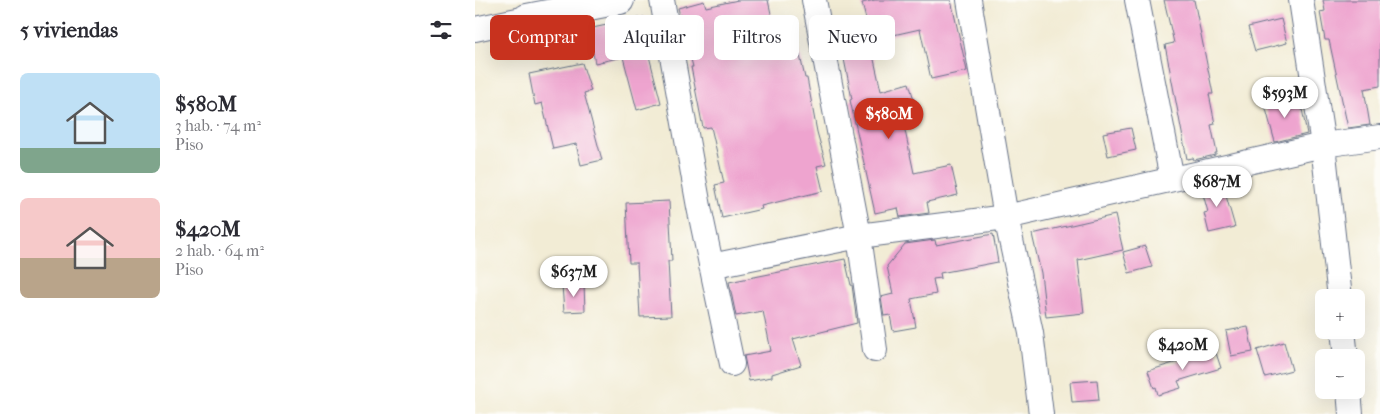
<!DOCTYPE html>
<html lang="es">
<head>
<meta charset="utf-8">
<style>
  :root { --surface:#fff; --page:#f2f2f3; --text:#2b2b33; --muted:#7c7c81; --accent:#c8321e }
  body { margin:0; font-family:"IM FELL French Canon",serif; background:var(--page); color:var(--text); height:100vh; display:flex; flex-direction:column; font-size:19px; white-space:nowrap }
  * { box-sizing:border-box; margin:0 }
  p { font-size:16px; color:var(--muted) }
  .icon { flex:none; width:28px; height:28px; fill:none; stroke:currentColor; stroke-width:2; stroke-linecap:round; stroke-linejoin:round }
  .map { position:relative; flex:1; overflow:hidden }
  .sheet { display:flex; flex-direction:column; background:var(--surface); width:475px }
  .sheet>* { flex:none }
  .guide { position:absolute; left:15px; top:15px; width:475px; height:45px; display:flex; gap:10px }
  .controls { position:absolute; left:840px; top:289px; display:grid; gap:10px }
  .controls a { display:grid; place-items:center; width:50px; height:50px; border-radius:8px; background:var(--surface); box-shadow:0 5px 20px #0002; font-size:25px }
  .price { position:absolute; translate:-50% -42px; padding:0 11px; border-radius:18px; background:#fff; color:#222; font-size:16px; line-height:32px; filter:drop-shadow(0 1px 2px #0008) }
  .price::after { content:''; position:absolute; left:50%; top:30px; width:15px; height:11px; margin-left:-8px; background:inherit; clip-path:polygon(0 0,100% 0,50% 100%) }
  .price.current { background:var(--accent); color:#fff }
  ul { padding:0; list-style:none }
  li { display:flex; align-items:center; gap:15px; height:125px; padding:0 20px }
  li span { display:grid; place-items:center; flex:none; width:140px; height:100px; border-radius:8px; color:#555 }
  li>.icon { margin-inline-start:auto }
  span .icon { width:60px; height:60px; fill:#fffc; stroke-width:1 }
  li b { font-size:21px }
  h2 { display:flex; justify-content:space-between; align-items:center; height:60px; padding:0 20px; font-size:21px }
  .chip { padding:0 18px; border-radius:8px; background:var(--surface); box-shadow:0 5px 20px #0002; font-size:18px; line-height:45px }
  .chip.current { background:var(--accent); color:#fff }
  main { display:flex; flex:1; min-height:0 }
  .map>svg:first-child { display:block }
  .building { fill:#eea4cf }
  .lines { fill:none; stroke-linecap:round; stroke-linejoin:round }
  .minor-casing { stroke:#667188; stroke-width:26 }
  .tertiary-casing { stroke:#667188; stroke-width:30 }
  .minor { stroke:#fff; stroke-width:24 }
  .tertiary { stroke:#fff; stroke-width:28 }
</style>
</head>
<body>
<main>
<section class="sheet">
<h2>5 viviendas<svg class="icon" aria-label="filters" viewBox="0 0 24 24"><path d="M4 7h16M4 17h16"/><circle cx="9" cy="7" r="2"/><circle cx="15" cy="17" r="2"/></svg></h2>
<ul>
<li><span style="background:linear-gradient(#bfe0f5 75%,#7fa58c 0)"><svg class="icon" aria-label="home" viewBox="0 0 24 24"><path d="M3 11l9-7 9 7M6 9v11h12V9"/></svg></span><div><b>$580M</b><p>3 hab. · 74 m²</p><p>Piso</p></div></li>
<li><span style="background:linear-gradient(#f6c9c9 60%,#b9a48a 0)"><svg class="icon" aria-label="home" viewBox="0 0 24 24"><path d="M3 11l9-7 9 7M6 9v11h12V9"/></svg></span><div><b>$420M</b><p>2 hab. · 64 m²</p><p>Piso</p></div></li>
</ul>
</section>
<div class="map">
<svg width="905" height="414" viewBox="0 0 905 414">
  <rect width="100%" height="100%" fill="#fdfcf7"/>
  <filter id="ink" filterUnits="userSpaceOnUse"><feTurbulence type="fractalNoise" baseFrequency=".02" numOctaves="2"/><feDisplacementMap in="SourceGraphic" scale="10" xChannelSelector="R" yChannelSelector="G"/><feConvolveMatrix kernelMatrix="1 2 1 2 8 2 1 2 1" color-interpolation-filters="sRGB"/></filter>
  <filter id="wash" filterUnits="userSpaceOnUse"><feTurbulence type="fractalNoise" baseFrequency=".0096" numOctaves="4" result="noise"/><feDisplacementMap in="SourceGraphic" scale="20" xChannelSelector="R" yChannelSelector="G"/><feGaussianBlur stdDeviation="1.12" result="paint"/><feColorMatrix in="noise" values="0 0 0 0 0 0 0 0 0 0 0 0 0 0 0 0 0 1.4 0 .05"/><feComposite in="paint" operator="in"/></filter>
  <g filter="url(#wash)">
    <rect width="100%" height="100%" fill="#f2ecd5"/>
    <g id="blocks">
      <!-- building -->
      <path class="building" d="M 263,0 L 293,0 L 305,55 L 324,51 L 330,78 L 332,78 L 342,132 L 351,164 L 342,166 L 348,191 L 286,206 L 287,209 L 247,218 L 240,185 L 249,183 L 236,127 L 228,128 L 216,67 L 218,67 L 203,8 L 229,1 L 231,7 Z
        M 400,0 L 476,0 L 492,71 L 456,79 L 445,29 L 396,40 L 387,3 Z
        M 689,0 L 719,0 L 738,94 L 734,94 L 740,124 L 736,125 L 742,153 L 740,153 L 740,155 L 719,160 L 718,158 L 712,159 L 690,45 L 699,43 Z
        M 848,0 L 905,0 L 905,86 L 889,89 L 895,125 L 873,128 L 854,40 L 850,40 L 845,12 L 850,11 Z
        M 169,17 L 176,51 L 173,52 L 186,103 L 162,110 L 148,57 L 120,63 L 113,29 Z
        M 806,19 L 812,43 L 780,51 L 773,27 Z
        M 394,37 L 406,91 L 434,83 L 440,103 L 425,107 L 439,173 L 476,165 L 483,195 L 452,202 L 454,213 L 425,217 L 423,208 L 400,213 L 375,100 L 377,99 L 366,44 Z
        M 107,63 L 116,91 L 109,93 L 127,160 L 106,165 L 101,144 L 78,149 L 67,103 L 60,105 L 54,74 Z
        M 806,93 L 810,108 L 826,104 L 832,134 L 800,142 L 788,98 Z
        M 656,128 L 661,150 L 633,156 L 628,133 Z
        M 747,182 L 760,227 L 734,233 L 729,213 L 733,212 L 726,187 Z
        M 194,201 L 197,261 L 193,261 L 196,316 L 165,317 L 162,263 L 154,263 L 151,203 Z
        M 640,215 L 648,250 L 603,260 L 609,313 L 571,317 L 566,273 L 557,234 Z
        M 518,234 L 523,262 L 465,273 L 466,278 L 458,279 L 461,294 L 436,299 L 441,327 L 418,331 L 415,315 L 409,316 L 406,297 L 418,294 L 412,266 L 430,244 L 460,240 L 461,245 Z
        M 670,246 L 677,267 L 654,273 L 648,252 Z
        M 370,259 L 376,285 L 377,285 L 382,323 L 318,339 L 326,365 L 297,374 L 297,377 L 274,381 L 269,356 L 296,351 L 288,311 L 261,316 L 254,282 Z
        M 109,284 L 110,311 L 89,312 L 87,285 Z
        M 773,327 L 778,352 L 756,356 L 751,331 Z
        M 809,342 L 817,370 L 790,377 L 782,350 Z
        M 740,350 L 746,368 L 703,381 L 706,388 L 683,395 L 681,387 L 679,388 L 673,371 Z
        M 622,380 L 624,400 L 597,402 L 595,382 Z"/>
    </g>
  </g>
  <g filter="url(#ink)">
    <use href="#blocks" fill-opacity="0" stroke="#667188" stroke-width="1"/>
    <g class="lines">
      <!-- minor casing -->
      <g class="minor-casing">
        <path id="minor" d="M 187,0 L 224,207 L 257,364
          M 339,0 L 384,236 L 400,350
          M 494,0 L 531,217 L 556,333 L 566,414
          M 662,0 L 697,179
          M 826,0 L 848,145 L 865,298
          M 0,29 L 52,18
          M 236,266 L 384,236 L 531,217 L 848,145 L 905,137
          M 868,330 L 871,358
          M 874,390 L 876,414"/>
      </g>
      <!-- tertiary casing -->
      <g class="tertiary-casing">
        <path id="tertiary" d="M 52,18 L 145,0"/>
      </g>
      <!-- minor -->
      <use href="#minor" class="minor"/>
      <!-- tertiary -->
      <use href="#tertiary" class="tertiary"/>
    </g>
  </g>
</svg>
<div class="controls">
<a>+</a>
<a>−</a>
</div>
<b class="price" style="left:810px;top:119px">$593M</b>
<b class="price current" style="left:414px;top:140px">$580M</b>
<b class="price" style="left:742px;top:208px">$687M</b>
<b class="price" style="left:99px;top:298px">$637M</b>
<b class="price" style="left:708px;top:371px">$420M</b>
<div class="guide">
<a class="chip current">Comprar</a>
<a class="chip">Alquilar</a>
<a class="chip">Filtros</a>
<a class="chip">Nuevo</a>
</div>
</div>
</main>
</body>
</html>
